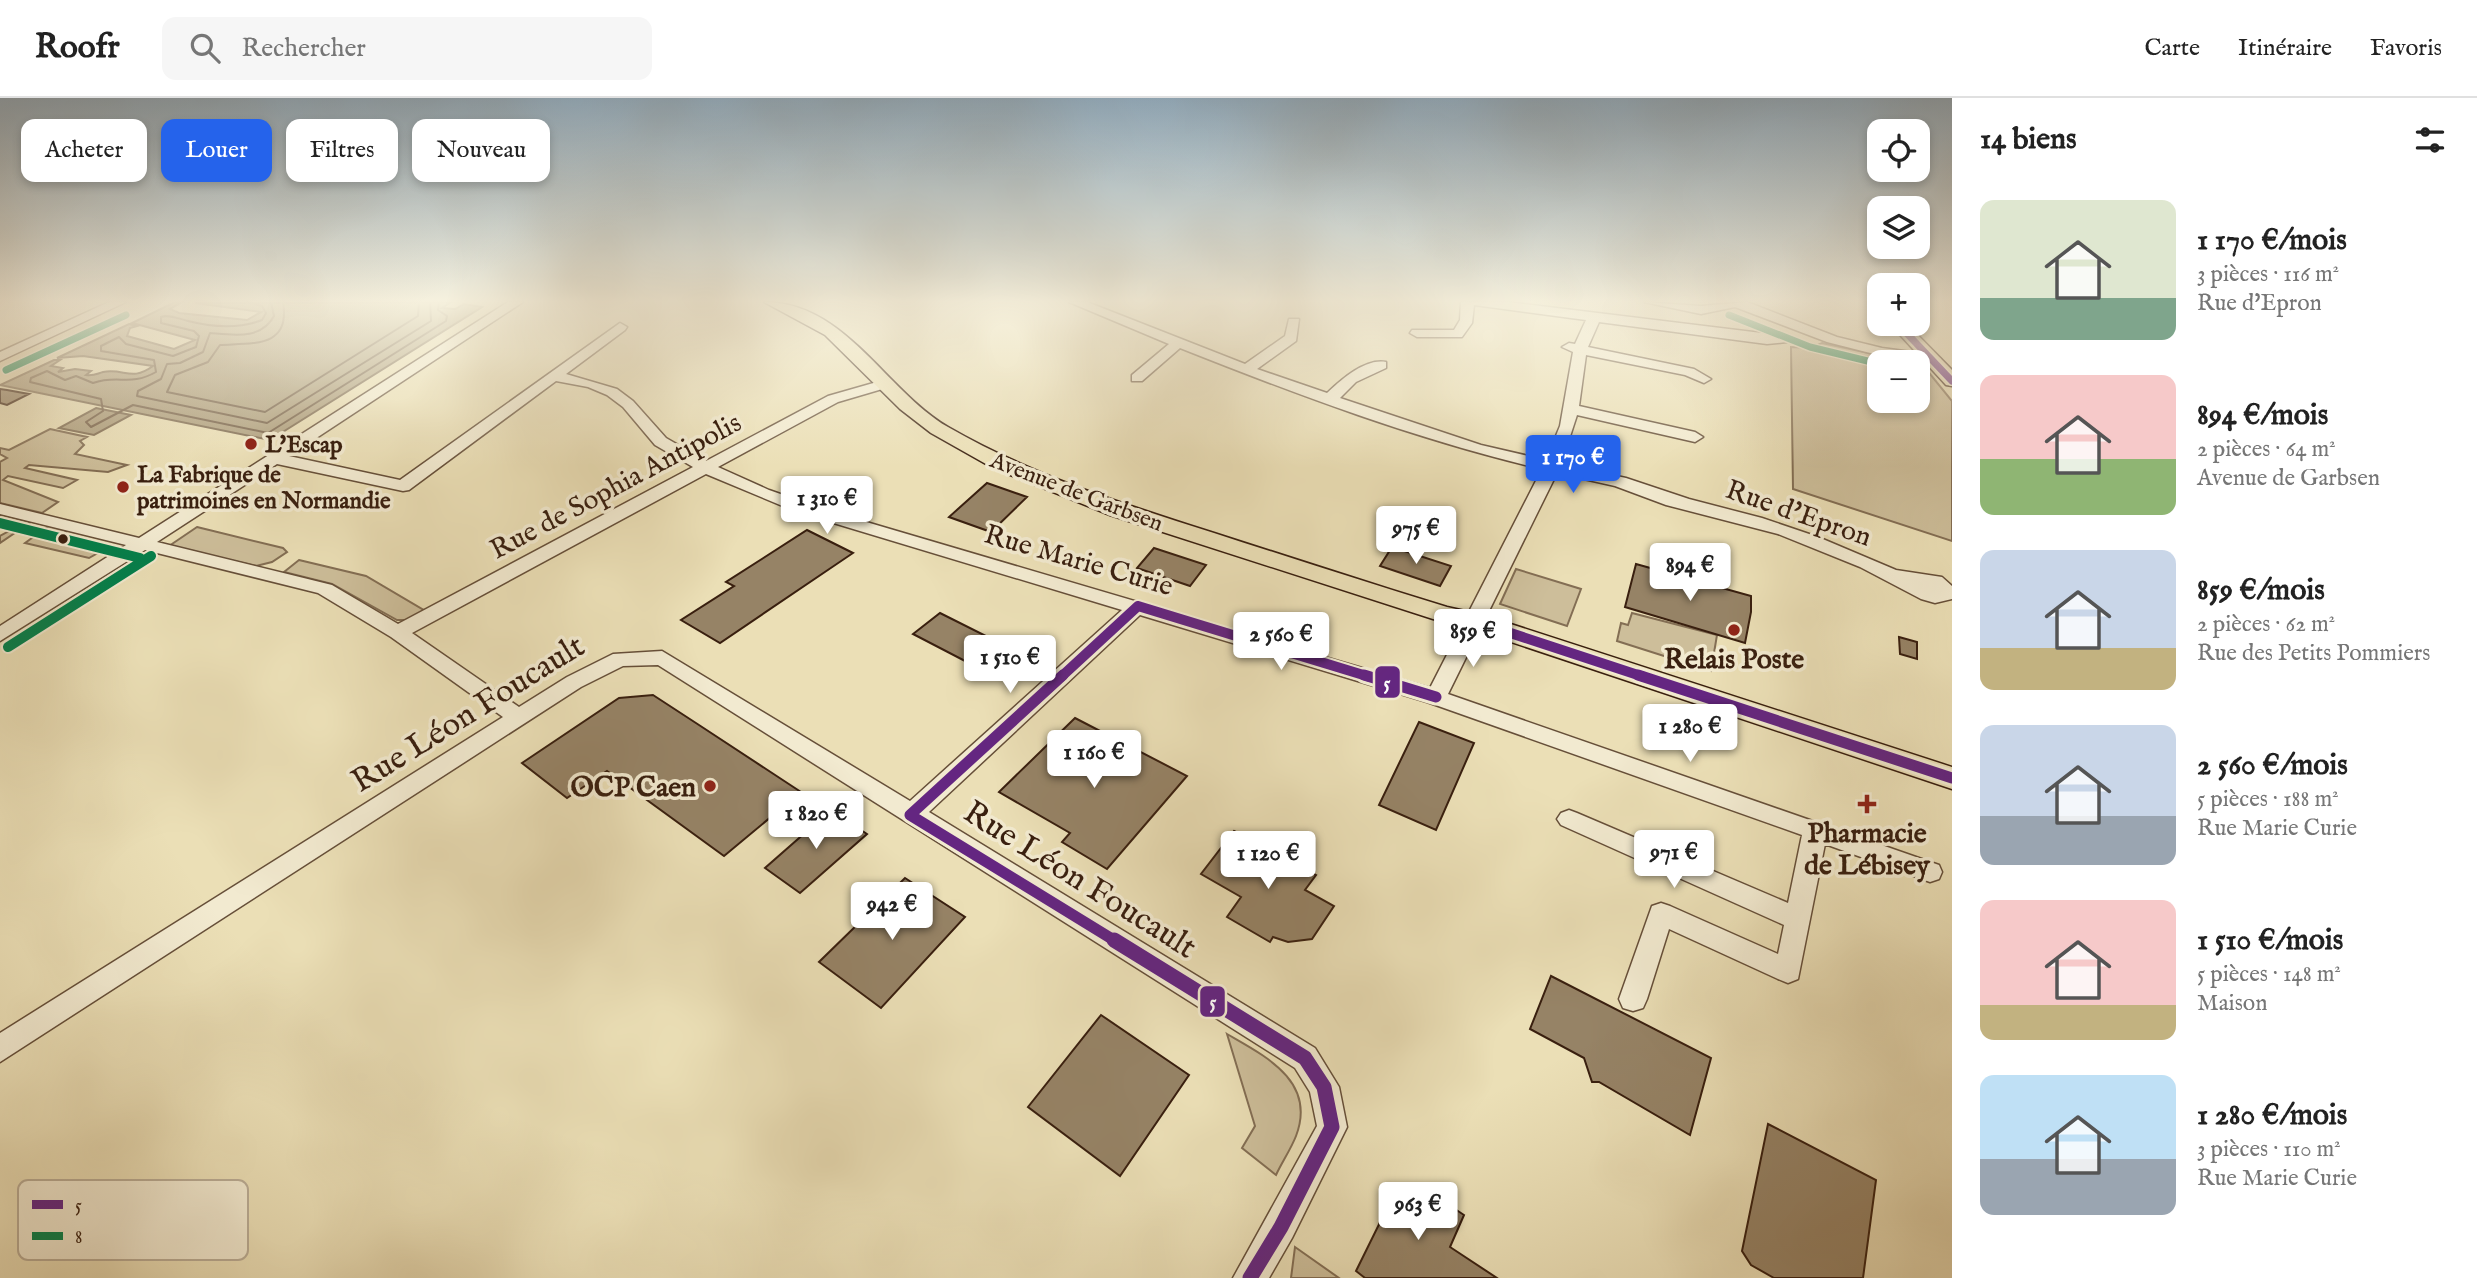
<!DOCTYPE html>
<html lang="fr">
<head>
<meta charset="utf-8">
<style>
  :root { --surface:#fff; --page:#f6f6f6; --text:#222; --muted:#767676; --line:#e0e0e0; --accent:#2563eb }
  body { margin:0; font-family:"IM FELL English",serif; background:var(--page); color:var(--text); height:100vh; display:flex; flex-direction:column; font-size:26px; white-space:nowrap }
  * { box-sizing:border-box; margin:0 }
  p { font-size:23px; color:var(--muted) }
  .icon { flex:none; width:38px; height:38px; fill:none; stroke:currentColor; stroke-width:2; stroke-linecap:round; stroke-linejoin:round }
  .map { position:relative; flex:1; overflow:hidden }
  .drawer { display:flex; flex-direction:column; background:var(--surface); width:525px }
  .drawer>* { flex:none }
  .hud { position:absolute; left:21px; top:21px; width:665px; height:63px; display:flex; gap:14px }
  .controls { position:absolute; left:1867px; top:21px; display:grid; gap:14px }
  .controls a { display:grid; place-items:center; width:63px; height:63px; border-radius:14px; background:var(--surface); box-shadow:0 4px 10px #0003; font-size:35px }
  .price { position:absolute; translate:-50% -60px; padding:0 16px; border-radius:7px; background:#fff; color:#222; font-size:23px; line-height:46px; filter:drop-shadow(0 2px 4px #0008) }
  .price::after { content:''; position:absolute; left:50%; top:42px; width:21px; height:16px; margin-left:-10px; background:inherit; clip-path:polygon(0 0,100% 0,50% 100%) }
  .price.selected { background:var(--accent); color:#fff }
  ul { padding:0; list-style:none }
  li { display:flex; align-items:center; gap:21px; height:175px; padding:0 28px }
  li span { display:grid; place-items:center; flex:none; width:196px; height:140px; border-radius:14px; color:#555 }
  li>.icon { margin-inline-start:auto }
  span .icon { width:84px; height:84px; fill:#fffc; stroke-width:1 }
  li b { font-size:30px }
  h2 { display:flex; justify-content:space-between; align-items:center; height:84px; padding:0 28px; font-size:30px }
  .chip { padding:0 24px; border-radius:14px; background:var(--surface); box-shadow:0 4px 10px #0003; font-size:24px; line-height:63px }
  .chip.selected { background:var(--accent); color:#fff }
  header { display:flex; align-items:center; gap:42px; box-sizing:border-box; height:98px; padding:0 35px; background:var(--surface); border-bottom:2px solid var(--line) }
  header strong { font-size:33px }
  nav { display:flex; gap:38px; margin-inline-start:auto; font-size:24px }
  .search { width:490px; height:63px; background:var(--page); display:flex; align-items:center; gap:18px; box-sizing:border-box; padding:0 24px; border-radius:14px; color:var(--muted); font-size:26px }
  main { display:flex; flex:1; min-height:0 }
  .map>svg:first-child { display:block }
  .green { fill:#cdbe9a; stroke:#836e54; stroke-width:2 }
  .water { fill:#ae9e7d; stroke:#7f6b51; stroke-width:2 }
  .lines { fill:none; stroke-linecap:round; stroke-linejoin:round }
  .shore { stroke:#745e46; stroke-width:2 }
  .building { fill:#968366; stroke:#391f0f; stroke-width:2 }
  .minor-casing { stroke:#664f39; stroke-width:3 }
  .major-casing { stroke:#391f0f; stroke-width:3 }
  .minor { fill:#f2ead0; fill-rule:evenodd }
  .major { fill:#ebdfb6; fill-rule:evenodd }
  .bus-1-far3-casing { stroke:#f2ead0; stroke-width:10 }
  .bus-1-far2-casing { stroke:#f2ead0; stroke-width:14 }
  .bus-1-far1-casing { stroke:#f2ead0; stroke-width:17 }
  .bus-1-casing { stroke:#f2ead0; stroke-width:20 }
  .bus-2-far1-casing { stroke:#f2ead0; stroke-width:10 }
  .bus-2-casing { stroke:#f2ead0; stroke-width:14 }
  .bus-1-far3 { stroke:#642681; stroke-width:7 }
  .bus-1-far2 { stroke:#642681; stroke-width:10 }
  .bus-1-far1 { stroke:#642681; stroke-width:11 }
  .bus-1 { stroke:#642681; stroke-width:15 }
  .bus-2-far1 { stroke:#00804b; stroke-width:7 }
  .bus-2 { stroke:#00804b; stroke-width:10 }
  .poi-dot { fill:#8f2418; stroke:#f2ead0; stroke-width:2.5 }
  .bus-dot { fill:#391f0f; stroke:#f2ead0; stroke-width:2.5 }
  .labels { text-anchor:middle; stroke-width:7; stroke-linejoin:round; paint-order:stroke }
  .far-poi-label { font-size:23px; font-weight:bold; fill:#391f0f; stroke:#f2ead0; text-anchor:start }
  .far-street-label { font-size:23px; fill:#391f0f; stroke:#f2ead0 }
  .street-label { font-size:28px; fill:#391f0f; stroke:#f2ead0 }
  .poi-label { font-size:28px; font-weight:bold; fill:#391f0f; stroke:#f2ead0 }
  .near-street-label { font-size:33px; fill:#391f0f; stroke:#f2ead0 }
  .key { fill:#f2ead0; stroke:#baad96; stroke-width:2 }
  .key-label { font-size:19px; fill:#391f0f }
  .line-badge { stroke:#f2ead0; stroke-width:2.5 }
  .badge-label { font-size:19px; text-anchor:middle; font-weight:bold; fill:#fff }
</style>
</head>
<body>
<header>
<strong>Roofr</strong>
<div class="search"><svg class="icon" aria-label="search" viewBox="0 0 24 24"><circle cx="10" cy="10" r="6"/><path d="M15 15l6 6"/></svg>Rechercher</div>
<nav><a>Carte</a><a>Itinéraire</a><a>Favoris</a></nav>
</header>
<main>
<div class="map">
<svg width="1952" height="1180" viewBox="0 0 1952 1180">
  <rect width="100%" height="100%" fill="#ebdfb6"/>
  <filter id="stains"><feTurbulence type="fractalNoise" baseFrequency=".00286" numOctaves="4"/><feColorMatrix values="0 0 0 0 .2 0 0 0 0 .09 0 0 0 0 .02 0 0 0 .5 -.17"/></filter>
  <radialGradient id="worn" r=".72"><stop offset=".6" stop-color="#630" stop-opacity="0"/><stop offset="1" stop-color="#630" stop-opacity=".3"/></radialGradient>
  <!-- green -->
  <path class="green" d="M 1822,245 L 1910,264 L 1880,264 L 1880,303 L 1918,303 L 1918,266 L 1922,266 L 1952,303 L 1952,443 L 1793,391 L 1791,249 L 1811,250 Z
    M 50,331 L 87,339 L 80,343 L 84,347 L 75,356 L 127,367 L 108,374 L 29,367 L 25,370 L 77,382 L 63,390 L 8,378 L 3,382 L 58,404 L 42,415 L 0,405 L 0,364 L 7,360 L 0,356 L 0,350 L 9,352 Z
    M 0,416 L 31,424 L 0,445 L 0,438 L 9,433 L 0,430 Z
    M 50,427 L 69,432 L 56,440 L 103,452 L 89,460 L 25,445 Z
    M 197,429 L 283,450 L 287,454 L 272,464 L 256,468 L 169,448 Z
    M 299,462 L 366,478 L 427,514 L 410,522 L 397,522 L 332,486 L 284,474 Z
    M 1516,471 L 1581,491 L 1567,528 L 1500,506 Z
    M 1632,515 L 1717,537 L 1711,573 L 1617,543 L 1621,525 L 1628,527 Z
    M 1227,936 C 1265,958 1317,983 1296,1038 C 1291,1051 1282,1064 1276,1077 L 1242,1050 L 1255,1028 Z
    M 1295,1149 L 1339,1180 L 1291,1180 Z"/>
  <!-- water -->
  <path class="water" d="M 175,204 L 182,204 L 170,211 L 179,215 L 247,222 L 261,214 L 195,205 L 451,204 L 442,210 L 455,211 L 464,206 L 482,209 L 270,342 L 0,287 L 54,262 L 60,262 L 51,268 L 63,270 L 58,274 L 75,271 L 91,273 L 86,277 C 94,278 96,276 103,274 C 125,270 131,284 153,268 L 83,258 L 57,260 L 129,226 L 137,228 L 130,230 L 127,238 L 174,251 L 195,242 L 132,225 Z
    M 96,310 L 131,317 L 94,337 L 59,330 Z"/>
  <g class="lines">
    <!-- shore -->
    <path class="shore" d="M 248,204 L 262,208 L 266,215 L 262,222 C 239,231 212,229 188,223 C 179,221 170,216 161,219 L 161,225 L 194,233 L 199,238 L 196,249 L 173,258 L 126,246 L 119,239 L 101,248 L 101,253 L 154,262 L 156,274 C 129,289 119,276 93,285 L 76,278 L 65,282 L 47,273 L 31,280 L 30,284 L 101,301 L 103,313 L 86,324 L 91,329 L 133,307 L 268,335 L 446,223 L 447,218 L 438,212 L 439,204
      M 271,204 L 274,218 C 261,242 234,237 210,235 L 203,254 L 180,265 L 167,266 L 161,281 L 138,293 L 137,298 L 267,325 L 431,223 L 430,204
      M 283,204 C 291,250 253,245 220,247 L 208,264 L 175,277 L 167,294 L 265,314 L 418,218 L 419,204"/>
  </g>
  <!-- building -->
  <path class="building" d="M 0,291 L 7,292 L 29,296 L 7,307 L 0,305 Z
    M 987,385 L 1027,399 L 991,434 L 949,419 Z
    M 807,432 L 853,455 L 720,545 L 681,522 L 734,488 L 726,484 Z
    M 1392,449 L 1451,468 L 1440,488 L 1380,468 Z
    M 1154,450 L 1206,467 L 1190,488 L 1137,470 Z
    M 1636,466 L 1751,498 L 1751,514 L 1745,545 L 1625,509 Z
    M 940,515 L 1018,554 L 992,577 L 913,536 Z
    M 1899,539 L 1917,544 L 1917,561 L 1900,556 Z
    M 653,597 L 699,627 L 801,694 L 724,758 L 607,673 L 567,700 L 522,665 L 619,600 Z
    M 1075,620 L 1187,678 L 1107,771 L 1062,744 L 1070,735 L 999,694 Z
    M 1419,624 L 1474,645 L 1436,732 L 1379,707 Z
    M 831,712 L 867,736 L 800,795 L 765,770 Z
    M 1234,733 L 1316,777 L 1305,792 L 1334,808 L 1312,841 L 1288,844 L 1273,839 L 1270,844 L 1227,819 L 1241,799 L 1201,776 Z
    M 905,780 L 965,819 L 881,910 L 819,864 Z
    M 1551,878 L 1711,960 L 1690,1037 L 1599,984 L 1592,984 L 1584,960 L 1530,931 Z
    M 1101,917 L 1189,977 L 1120,1078 L 1028,1009 Z
    M 1768,1026 L 1876,1082 L 1863,1180 L 1774,1180 L 1751,1167 L 1742,1153 Z
    M 1425,1091 L 1464,1117 L 1450,1149 L 1497,1180 L 1365,1180 L 1356,1173 L 1394,1096 Z"/>
  <g class="lines">
    <!-- minor casing -->
    <g class="minor-casing">
      <path id="minor" d="M 109,204 L 126,204 L 0,263 L 0,254 Z
        M 508,204 L 523,204 L 289,358 L 400,382 L 620,225 L 627,229 L 625,232 L 566,276 L 617,291 L 633,303 L 666,340 L 706,363 L 828,298 L 884,282 L 889,283 L 889,289 L 838,304 L 718,369 L 769,392 L 829,413 L 1430,590 L 1542,371 C 1418,342 1298,297 1180,250 L 1142,283 L 1132,283 L 1132,277 L 1169,246 L 1069,204 L 1087,204 L 1245,266 L 1285,238 L 1289,221 L 1299,221 L 1296,243 L 1257,271 L 1327,295 C 1341,282 1365,260 1386,264 L 1386,270 L 1356,284 L 1340,300 L 1481,347 L 1546,362 L 1560,328 L 1573,254 L 1562,249 L 1569,245 L 1575,246 L 1586,222 L 1474,207 L 1472,225 L 1462,239 L 1417,239 L 1410,235 L 1412,232 L 1454,232 L 1460,222 L 1461,204 L 1508,204 L 1787,238 L 1787,244 L 1767,246 L 1599,224 L 1588,249 L 1694,271 L 1711,281 L 1704,285 L 1685,277 L 1586,257 L 1579,308 L 1695,334 L 1703,339 L 1695,344 L 1577,317 L 1561,366 L 1626,380 L 1689,401 L 1762,420 L 1818,439 L 1896,472 L 1942,479 L 1952,488 L 1952,501 L 1935,505 L 1921,501 L 1860,469 L 1778,436 L 1666,407 L 1615,388 L 1557,375 L 1448,596 L 1939,767 L 1942,774 L 1939,781 L 1930,784 L 1825,746 L 1798,881 L 1788,885 L 1778,881 L 1669,831 L 1647,901 L 1643,910 L 1633,913 L 1623,910 L 1619,901 L 1652,808 L 1661,805 L 1670,808 L 1778,856 L 1784,827 L 1561,727 L 1557,721 L 1561,715 L 1569,712 L 1577,715 L 1788,805 L 1802,737 L 1427,604 L 1140,517 L 929,714 L 1315,950 L 1339,989 L 1347,1029 L 1292,1140 L 1269,1180 L 1233,1180 L 1317,1028 L 1310,994 L 1295,970 L 658,567 L 623,568 L 581,589 L 0,964 L 0,935 L 503,619 L 391,539 L 318,495 L 145,452 L 0,543 L 0,528 L 126,447 L 0,416 L 0,406 L 139,440 ZM 556,283 L 588,289 L 607,297 L 623,309 L 655,347 L 693,369 L 398,526 L 332,487 L 157,444 L 277,366 L 403,393 L 409,392 ZM 706,376 L 797,414 L 1122,512 L 910,703 L 662,553 L 613,556 L 567,579 L 519,609 L 412,535 Z
        M 1644,204 L 1701,208 L 1747,204 L 1837,239 L 1882,250 L 1934,257 L 1941,261 L 1934,265 L 1882,258 L 1827,244 L 1735,209 L 1701,216 Z"/>
    </g>
    <!-- major casing -->
    <g class="major-casing">
      <path id="major" d="M 764,204 C 845,204 885,292 948,329 C 1031,377 1123,406 1214,435 C 1291,460 1369,485 1447,509 L 1483,517 L 1952,669 L 1952,691 L 1469,530 L 1433,521 L 1110,417 L 993,370 L 931,335 L 900,311 L 825,237 Z
        M 1867,204 L 1880,204 L 1880,213 Z
        M 1890,226 L 1907,226 L 1952,272 L 1952,288 L 1946,287 Z"/>
    </g>
    <!-- minor -->
    <use href="#minor" class="minor"/>
    <!-- major -->
    <use href="#major" class="major"/>
    <!-- bus-1-far3 casing -->
    <g class="bus-1-far3-casing">
      <path id="bus-1-far3" d="M 1898,226 L 1952,283"/>
    </g>
    <!-- bus-1-far2 casing -->
    <g class="bus-1-far2-casing">
      <path id="bus-1-far2" d="M 1138,508 L 1370,579
        M 1474,523 L 1644,579
        M 1061,579 L 1138,508"/>
    </g>
    <!-- bus-1-far1 casing -->
    <g class="bus-1-far1-casing">
      <path id="bus-1-far1" d="M 1364,577 L 1436,599
        M 1638,577 L 1952,680
        M 910,717 L 1117,844
        M 910,717 L 1063,577"/>
    </g>
    <!-- bus-1 casing -->
    <g class="bus-1-casing">
      <path id="bus-1" d="M 1114,842 L 1305,960 L 1324,989 L 1332,1029 L 1281,1129 L 1250,1180"/>
    </g>
    <!-- bus-2-far1 casing -->
    <g class="bus-2-far1-casing">
      <path id="bus-2-far1" d="M 1729,217 L 1810,249 L 1880,266
        M 6,272 L 126,217"/>
    </g>
    <!-- bus-2 casing -->
    <g class="bus-2-casing">
      <path id="bus-2" d="M 0,425 L 140,460
        M 8,549 L 151,458"/>
    </g>
    <!-- bus-1-far3 -->
    <use href="#bus-1-far3" class="bus-1-far3"/>
    <!-- bus-1-far2 -->
    <use href="#bus-1-far2" class="bus-1-far2"/>
    <!-- bus-1-far1 -->
    <use href="#bus-1-far1" class="bus-1-far1"/>
    <!-- bus-1 -->
    <use href="#bus-1" class="bus-1"/>
    <!-- bus-2-far1 -->
    <use href="#bus-2-far1" class="bus-2-far1"/>
    <!-- bus-2 -->
    <use href="#bus-2" class="bus-2"/>
  </g>
  <!-- sky -->
  <linearGradient id="sky" x2="0" y2="1"><stop stop-color="#91abbd"/><stop offset="0.55" stop-color="#f6f1de"/><stop offset="1" stop-color="#f6f1de" stop-opacity="0"/></linearGradient>
  <rect width="1952" height="369" fill="url(#sky)"/>
  <!-- markers -->
  <g class="poi-dot">
    <circle cx="251" cy="346" r="7"/>
    <circle cx="123" cy="389" r="7"/>
    <circle cx="1734" cy="532" r="7"/>
    <circle cx="710" cy="688" r="7"/>
    <path d="M1863.5 695.5h7v7h7v7h-7v7h-7v-7h-7v-7h7z"/>
  </g>
  <circle class="bus-dot" cx="63" cy="441" r="6"/>
  <g class="labels">
    <!-- far-poi labels -->
    <g class="far-poi-label">
      <text x="265" y="354">L'Escap</text>
      <text x="137" y="384">La Fabrique de<tspan x="137" dy="26">patrimoines en Normandie</tspan></text>
    </g>
    <!-- far-street labels -->
    <g class="far-street-label">
      <text transform="translate(1077 393) rotate(21)" y="8">Avenue de Garbsen</text>
    </g>
    <!-- street labels -->
    <g class="street-label">
      <text transform="translate(615 387) rotate(-28)" y="10">Rue de Sophia Antipolis</text>
      <text transform="translate(1799 414) rotate(19)" y="10">Rue d'Epron</text>
      <text transform="translate(1079 461) rotate(16)" y="10">Rue Marie Curie</text>
    </g>
    <!-- poi labels -->
    <g class="poi-label">
      <text x="1734" y="570">Relais Poste</text>
      <text x="696" y="698" text-anchor="end">OCP Caen</text>
      <text x="1867" y="744">Pharmacie<tspan x="1867" dy="32">de Lébisey</tspan></text>
    </g>
    <!-- near-street labels -->
    <g class="near-street-label">
      <text transform="translate(467 614) rotate(-32)" y="12">Rue Léon Foucault</text>
      <text transform="translate(1081 780) rotate(32)" y="12">Rue Léon Foucault</text>
    </g>
  </g>
  <!-- legend -->
  <rect x="18" y="1082" width="230" height="80" rx="10" class="key"/>
  <rect x="32" y="1102" width="31" height="9" fill="#642681"/>
  <rect x="32" y="1134" width="31" height="8" fill="#00804b"/>
  <g class="key-label">
    <text x="75" y="1113">5</text>
    <text x="75" y="1145">8</text>
  </g>
  <g class="line-badge">
    <rect x="1374" y="567" width="27" height="34" rx="7" fill="#642681"/>
    <rect x="1199" y="887" width="27" height="33" rx="7" fill="#642681"/>
  </g>
  <g class="badge-label">
    <text x="1387" y="591">5</text>
    <text x="1213" y="910">5</text>
  </g>
  <rect width="100%" height="100%" filter="url(#stains)"/>
  <rect width="100%" height="100%" fill="url(#worn)"/>
</svg>
<div class="controls">
<a><svg class="icon" aria-label="locate" viewBox="0 0 24 24"><circle cx="12" cy="12" r="6"/><path d="M12 2v4M12 18v4M2 12h4M18 12h4"/></svg></a>
<a><svg class="icon" aria-label="layers" viewBox="0 0 24 24"><path d="M12 4l9 5-9 5-9-5zM3 14l9 5 9-5"/></svg></a>
<a>+</a>
<a>−</a>
</div>
<b class="price selected" style="left:1573px;top:397px">1 170 €</b>
<b class="price" style="left:827px;top:438px">1 310 €</b>
<b class="price" style="left:1416px;top:468px">975 €</b>
<b class="price" style="left:1690px;top:505px">894 €</b>
<b class="price" style="left:1473px;top:571px">859 €</b>
<b class="price" style="left:1281px;top:574px">2 560 €</b>
<b class="price" style="left:1010px;top:597px">1 510 €</b>
<b class="price" style="left:1690px;top:666px">1 280 €</b>
<b class="price" style="left:1094px;top:692px">1 160 €</b>
<b class="price" style="left:816px;top:753px">1 820 €</b>
<b class="price" style="left:1674px;top:792px">971 €</b>
<b class="price" style="left:1268px;top:793px">1 120 €</b>
<b class="price" style="left:892px;top:844px">942 €</b>
<b class="price" style="left:1418px;top:1144px">963 €</b>
<div class="hud">
<a class="chip">Acheter</a>
<a class="chip selected">Louer</a>
<a class="chip">Filtres</a>
<a class="chip">Nouveau</a>
</div>
</div>
<section class="drawer">
<h2>14 biens<svg class="icon" aria-label="filters" viewBox="0 0 24 24"><path d="M4 7h16M4 17h16"/><circle cx="9" cy="7" r="2"/><circle cx="15" cy="17" r="2"/></svg></h2>
<ul>
<li><span style="background:linear-gradient(#dfe7d0 70%,#7fa58c 0)"><svg class="icon" aria-label="home" viewBox="0 0 24 24"><path d="M3 11l9-7 9 7M6 9v11h12V9"/></svg></span><div><b>1 170 €/mois</b><p>3 pièces · 116 m²</p><p>Rue d'Epron</p></div></li>
<li><span style="background:linear-gradient(#f6c9c9 60%,#8fb573 0)"><svg class="icon" aria-label="home" viewBox="0 0 24 24"><path d="M3 11l9-7 9 7M6 9v11h12V9"/></svg></span><div><b>894 €/mois</b><p>2 pièces · 64 m²</p><p>Avenue de Garbsen</p></div></li>
<li><span style="background:linear-gradient(#c9d6e8 70%,#c2b280 0)"><svg class="icon" aria-label="home" viewBox="0 0 24 24"><path d="M3 11l9-7 9 7M6 9v11h12V9"/></svg></span><div><b>859 €/mois</b><p>2 pièces · 62 m²</p><p>Rue des Petits Pommiers</p></div></li>
<li><span style="background:linear-gradient(#c9d6e8 65%,#9aa5b1 0)"><svg class="icon" aria-label="home" viewBox="0 0 24 24"><path d="M3 11l9-7 9 7M6 9v11h12V9"/></svg></span><div><b>2 560 €/mois</b><p>5 pièces · 188 m²</p><p>Rue Marie Curie</p></div></li>
<li><span style="background:linear-gradient(#f6c9c9 75%,#c2b280 0)"><svg class="icon" aria-label="home" viewBox="0 0 24 24"><path d="M3 11l9-7 9 7M6 9v11h12V9"/></svg></span><div><b>1 510 €/mois</b><p>5 pièces · 148 m²</p><p>Maison</p></div></li>
<li><span style="background:linear-gradient(#bfe0f5 60%,#9aa5b1 0)"><svg class="icon" aria-label="home" viewBox="0 0 24 24"><path d="M3 11l9-7 9 7M6 9v11h12V9"/></svg></span><div><b>1 280 €/mois</b><p>3 pièces · 110 m²</p><p>Rue Marie Curie</p></div></li>
</ul>
</section>
</main>
</body>
</html>
